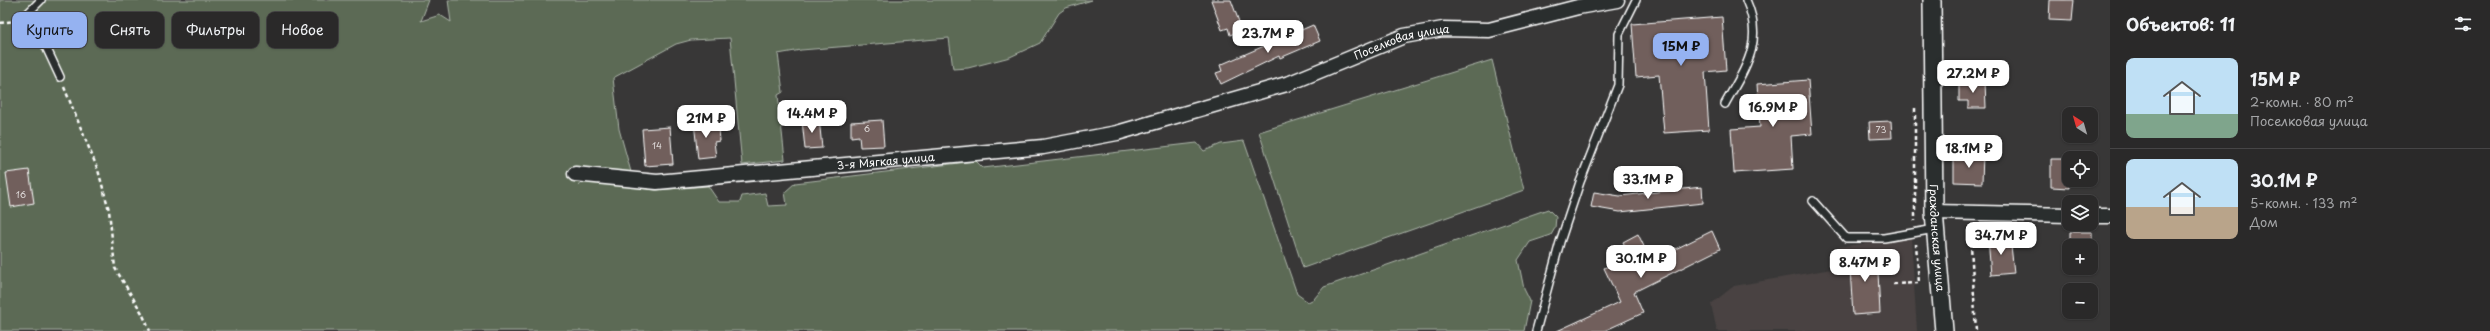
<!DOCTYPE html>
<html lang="ru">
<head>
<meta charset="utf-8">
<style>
  :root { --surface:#2a2929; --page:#363535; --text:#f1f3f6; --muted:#a5a6a8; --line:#464546; --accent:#95b2f1 }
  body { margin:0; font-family:"Playpen Sans",sans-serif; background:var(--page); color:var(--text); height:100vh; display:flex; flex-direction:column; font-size:15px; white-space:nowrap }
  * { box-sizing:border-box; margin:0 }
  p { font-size:13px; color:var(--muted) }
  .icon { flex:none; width:22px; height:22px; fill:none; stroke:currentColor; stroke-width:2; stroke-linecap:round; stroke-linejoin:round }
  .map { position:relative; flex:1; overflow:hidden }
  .side { display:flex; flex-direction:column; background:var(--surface); width:380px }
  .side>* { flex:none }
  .top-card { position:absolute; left:12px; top:12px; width:380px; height:36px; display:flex; gap:8px }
  .needle { width:26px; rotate:323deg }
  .fabs { position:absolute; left:2062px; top:107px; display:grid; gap:8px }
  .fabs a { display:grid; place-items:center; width:36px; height:36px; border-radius:8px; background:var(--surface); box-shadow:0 1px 3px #0004,0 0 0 1px var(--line); font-size:20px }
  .price { position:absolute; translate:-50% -34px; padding:0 9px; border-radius:8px; background:#fff; color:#222; font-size:13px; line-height:26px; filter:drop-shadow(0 1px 2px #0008) }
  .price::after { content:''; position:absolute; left:50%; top:24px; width:12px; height:9px; margin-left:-6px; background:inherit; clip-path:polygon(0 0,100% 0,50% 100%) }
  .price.active { background:var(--accent); color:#111 }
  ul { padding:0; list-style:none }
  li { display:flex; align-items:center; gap:12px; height:100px; padding:0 16px }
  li+li { border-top:1px solid var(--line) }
  li span { display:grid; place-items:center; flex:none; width:112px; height:80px; border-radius:8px; color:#555 }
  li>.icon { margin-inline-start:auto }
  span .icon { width:48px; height:48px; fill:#fffc; stroke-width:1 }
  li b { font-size:17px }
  h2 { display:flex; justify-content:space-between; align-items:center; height:48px; padding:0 16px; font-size:17px }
  .tag { padding:0 14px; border-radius:8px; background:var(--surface); box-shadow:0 1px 3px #0004,0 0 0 1px var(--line); font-size:14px; line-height:36px }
  .tag.active { background:var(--accent); color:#111 }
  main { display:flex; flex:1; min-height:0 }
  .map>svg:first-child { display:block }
  .built { fill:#494342 }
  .green { fill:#5b6b55; stroke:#adb5aa }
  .building { fill:#715f5c; stroke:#fff }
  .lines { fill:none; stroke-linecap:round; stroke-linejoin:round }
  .service-casing { stroke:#fff; stroke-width:10 }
  .minor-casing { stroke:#fff; stroke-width:17 }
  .tertiary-casing { stroke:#fff; stroke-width:20 }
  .path { stroke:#fff; stroke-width:2.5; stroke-dasharray:4 3; stroke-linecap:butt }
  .service { stroke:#2a2d2e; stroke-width:7 }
  .minor { stroke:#2a2d2e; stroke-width:14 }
  .tertiary { stroke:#2a2d2e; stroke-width:17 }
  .labels { text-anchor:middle; stroke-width:3; stroke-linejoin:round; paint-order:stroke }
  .number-label { font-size:9px; fill:#dcd7d6 }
  .street-label { font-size:11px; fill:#fff; stroke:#2a2d2e }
</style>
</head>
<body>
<main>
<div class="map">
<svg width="2110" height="331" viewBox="0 0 2110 331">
  <rect width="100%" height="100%" fill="#383737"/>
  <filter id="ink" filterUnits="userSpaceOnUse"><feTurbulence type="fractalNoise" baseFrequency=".025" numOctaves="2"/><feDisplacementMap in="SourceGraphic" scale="8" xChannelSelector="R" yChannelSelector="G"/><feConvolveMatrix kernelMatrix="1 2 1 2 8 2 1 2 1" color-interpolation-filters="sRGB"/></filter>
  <g filter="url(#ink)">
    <!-- built -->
    <path class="built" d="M 1911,238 L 1917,331 L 1717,331 L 1711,304 L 1734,286 L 1837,268 L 1837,247 Z"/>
    <!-- green -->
    <path class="green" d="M 0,0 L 429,0 L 421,21 L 440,15 L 451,22 L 448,0 L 1092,0 L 1066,8 L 1059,13 L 1040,43 L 1010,57 L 968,68 L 953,69 L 949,38 L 801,50 L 778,54 L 783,92 L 778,95 L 785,160 L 742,165 L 730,38 L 691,40 L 676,44 L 613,78 L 619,129 L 631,172 L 581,167 L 579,186 L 583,181 L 655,190 L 708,186 L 719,202 L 740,202 L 742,196 L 765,193 L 768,206 L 787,205 L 785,192 L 795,183 L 976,161 L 983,168 L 1197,143 L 1204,151 L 1221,144 L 1244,141 L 1297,294 L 1308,302 L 1314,299 L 1324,287 L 1548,209 L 1556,217 L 1555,228 L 1551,235 L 1530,242 L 1518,260 L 1524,289 L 1530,301 L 1524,331 L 0,331 Z
      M 1492,60 L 1524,190 L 1303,268 L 1259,132 Z"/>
    <!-- building -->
    <path class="building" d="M 1211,0 L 1231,0 L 1242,30 L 1230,35 L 1228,28 L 1222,30 Z
      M 2050,0 L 2074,0 L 2072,21 L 2049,20 Z
      M 1722,17 L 1726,70 L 1705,72 L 1709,130 L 1664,133 L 1659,75 L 1636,77 L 1632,24 Z
      M 1313,25 L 1320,41 L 1280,58 L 1279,56 L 1221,84 L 1216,73 L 1222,71 L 1220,65 Z
      M 1808,80 L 1812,134 L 1791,136 L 1793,169 L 1734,173 L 1731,129 L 1760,127 L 1757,84 Z
      M 1959,81 L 1985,81 L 1986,108 L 1968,108 L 1968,101 L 1959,101 Z
      M 819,118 L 822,148 L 805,149 L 802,120 Z
      M 712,120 L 713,129 L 719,129 L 720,141 L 714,142 L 716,157 L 698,159 L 694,122 Z
      M 882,120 L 884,146 L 860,147 L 859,136 L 851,137 L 851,122 Z
      M 1891,121 L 1892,138 L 1870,139 L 1869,122 Z
      M 670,127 L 673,164 L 645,166 L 642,129 Z
      M 1962,153 L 1983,154 L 1982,183 L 1954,182 L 1954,160 L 1962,160 Z
      M 2051,159 L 2069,159 L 2069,188 L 2051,187 Z
      M 29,170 L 34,203 L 11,207 L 6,173 Z
      M 1702,187 L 1703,203 L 1620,212 L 1591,207 L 1594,192 L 1620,196 Z
      M 1712,231 L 1720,249 L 1634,292 L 1643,313 L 1604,331 L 1557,331 L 1620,302 L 1604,268 L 1630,256 L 1623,242 L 1638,234 L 1651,261 Z
      M 2070,232 L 2092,232 L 2092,246 L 2070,246 Z
      M 2010,236 L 2014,273 L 1991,275 L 1988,238 Z
      M 1877,252 L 1880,313 L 1853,315 L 1849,253 Z"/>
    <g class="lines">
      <!-- service casing -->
      <g class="service-casing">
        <path id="service" d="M 41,0 L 24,17 L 40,34 L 60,77
          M 1725,104 C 1745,68 1765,42 1746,0
          M 1813,201 L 1846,238 L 1884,238 L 1935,229
          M 1536,331 L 1560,242 L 1580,182 L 1618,85 L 1619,34 L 1636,0"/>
      </g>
      <!-- minor casing -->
      <g class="minor-casing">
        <g id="minor">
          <path id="s1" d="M 575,174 L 657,182 L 1043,147 L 1117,133 L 1290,83 L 1404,36 L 1443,29 L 1489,30 L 1578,7 L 1617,0"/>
          <path d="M 1934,212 L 2069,215"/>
          <path d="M 2091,216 L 2110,216"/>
        </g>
      </g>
      <!-- tertiary casing -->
      <g class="tertiary-casing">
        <g id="tertiary">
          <path id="s2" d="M 1932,0 L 1934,212 L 1944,331"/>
        </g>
      </g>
      <!-- path -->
      <path class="path" d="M 0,23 L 15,21
        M 64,87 L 98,170 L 109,210 L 115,268 L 142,313 L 150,331
        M 1915,108 L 1915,221
        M 1970,228 L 1976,331
        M 1893,284 L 1919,283 L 1916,244"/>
      <!-- service -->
      <use href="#service" class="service"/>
      <!-- minor -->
      <use href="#minor" class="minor"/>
      <!-- tertiary -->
      <use href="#tertiary" class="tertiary"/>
    </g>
  </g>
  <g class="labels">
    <!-- number labels -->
    <g class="number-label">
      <text x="867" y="132">6</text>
      <text x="1881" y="133">73</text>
      <text x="657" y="149">14</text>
      <text x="21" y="198">16</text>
    </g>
    <!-- street labels -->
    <g class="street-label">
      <text dy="4" stroke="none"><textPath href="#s1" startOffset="845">Поселковая улица</textPath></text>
      <text dy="4" stroke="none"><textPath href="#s1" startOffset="312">3-я Мягкая улица</textPath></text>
      <text dy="4" stroke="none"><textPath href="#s2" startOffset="238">Гражданская улица</textPath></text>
    </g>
  </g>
</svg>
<div class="fabs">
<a><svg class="needle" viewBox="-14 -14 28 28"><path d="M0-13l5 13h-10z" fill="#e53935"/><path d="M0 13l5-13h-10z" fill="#a5a6a8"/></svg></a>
<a><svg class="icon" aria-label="locate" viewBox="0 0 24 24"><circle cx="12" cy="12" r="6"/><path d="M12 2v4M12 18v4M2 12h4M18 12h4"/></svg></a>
<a><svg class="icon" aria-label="layers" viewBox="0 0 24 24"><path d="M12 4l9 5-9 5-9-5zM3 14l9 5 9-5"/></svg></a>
<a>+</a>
<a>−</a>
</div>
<b class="price" style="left:1268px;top:54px">23.7M ₽</b>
<b class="price active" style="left:1681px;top:67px">15M ₽</b>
<b class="price" style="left:1973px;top:94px">27.2M ₽</b>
<b class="price" style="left:1773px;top:128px">16.9M ₽</b>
<b class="price" style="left:812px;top:134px">14.4M ₽</b>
<b class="price" style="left:706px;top:139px">21M ₽</b>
<b class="price" style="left:1969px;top:169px">18.1M ₽</b>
<b class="price" style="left:1648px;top:200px">33.1M ₽</b>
<b class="price" style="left:2001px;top:256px">34.7M ₽</b>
<b class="price" style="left:1641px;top:279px">30.1M ₽</b>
<b class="price" style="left:1865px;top:283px">8.47M ₽</b>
<div class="top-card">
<a class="tag active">Купить</a>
<a class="tag">Снять</a>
<a class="tag">Фильтры</a>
<a class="tag">Новое</a>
</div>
</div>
<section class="side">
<h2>Объектов: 11<svg class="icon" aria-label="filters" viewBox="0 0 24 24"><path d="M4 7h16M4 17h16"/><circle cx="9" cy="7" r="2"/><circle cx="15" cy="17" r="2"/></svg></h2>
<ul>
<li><span style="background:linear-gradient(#bfe0f5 70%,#7fa58c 0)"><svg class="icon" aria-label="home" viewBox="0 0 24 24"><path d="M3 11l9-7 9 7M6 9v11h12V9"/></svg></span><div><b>15M ₽</b><p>2-комн. · 80 m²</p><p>Поселковая улица</p></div></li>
<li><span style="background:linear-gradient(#bfe0f5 60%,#b9a48a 0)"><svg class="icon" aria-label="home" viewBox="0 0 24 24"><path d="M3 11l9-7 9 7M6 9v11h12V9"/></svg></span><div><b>30.1M ₽</b><p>5-комн. · 133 m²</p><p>Дом</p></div></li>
</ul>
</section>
</main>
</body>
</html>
